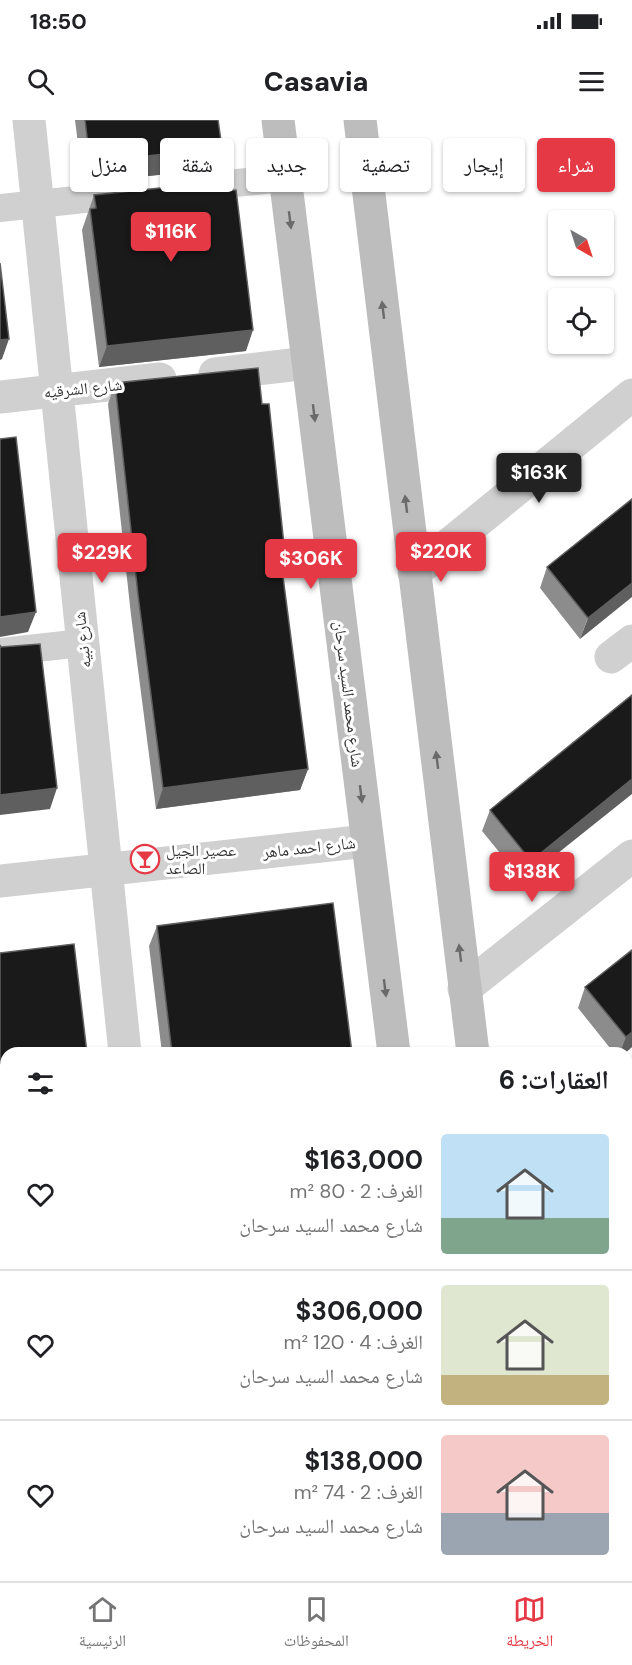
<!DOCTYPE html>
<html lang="ar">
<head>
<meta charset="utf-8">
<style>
  :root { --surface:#fff; --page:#f6f6f6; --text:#202124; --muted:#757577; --line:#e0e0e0; --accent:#e63946 }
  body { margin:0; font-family:"DM Sans","Noto Naskh Arabic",sans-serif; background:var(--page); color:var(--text); direction:rtl; height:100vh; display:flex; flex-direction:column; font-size:22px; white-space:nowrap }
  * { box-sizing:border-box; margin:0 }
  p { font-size:20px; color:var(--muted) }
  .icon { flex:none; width:33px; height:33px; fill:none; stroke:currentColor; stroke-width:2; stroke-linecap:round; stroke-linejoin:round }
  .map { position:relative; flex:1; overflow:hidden; direction:ltr }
  .panel { position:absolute; left:0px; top:927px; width:633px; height:534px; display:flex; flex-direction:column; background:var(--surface); border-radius:18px 18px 0 0; box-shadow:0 2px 4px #0004; direction:rtl }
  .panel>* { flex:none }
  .hud { position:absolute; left:18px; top:18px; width:597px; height:54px; direction:rtl; display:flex; gap:12px }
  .needle { width:39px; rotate:141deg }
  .controls { position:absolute; left:548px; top:90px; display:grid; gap:12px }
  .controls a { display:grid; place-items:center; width:66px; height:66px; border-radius:6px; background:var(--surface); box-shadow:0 2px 4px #0004; font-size:30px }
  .price { position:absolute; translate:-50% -51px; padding:0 14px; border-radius:6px; background:var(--accent); color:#fff; font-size:20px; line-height:39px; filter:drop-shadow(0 2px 3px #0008) }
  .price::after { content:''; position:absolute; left:50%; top:36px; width:18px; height:14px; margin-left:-9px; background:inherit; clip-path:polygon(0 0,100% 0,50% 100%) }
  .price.active { background:#222; color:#fff }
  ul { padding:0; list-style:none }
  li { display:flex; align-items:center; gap:18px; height:150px; padding:0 24px }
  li+li { border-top:2px solid var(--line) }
  li span { display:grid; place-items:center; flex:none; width:168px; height:120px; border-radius:6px; color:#555 }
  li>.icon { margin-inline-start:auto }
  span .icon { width:72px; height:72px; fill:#fffc; stroke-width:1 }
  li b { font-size:26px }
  h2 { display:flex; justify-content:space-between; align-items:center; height:72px; padding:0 24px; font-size:26px }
  .tag { padding:0 21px; border-radius:6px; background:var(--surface); box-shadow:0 2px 4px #0004; font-size:21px; line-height:54px }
  .tag.active { background:var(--accent); color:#fff }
  .status { display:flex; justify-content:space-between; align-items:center; height:42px; padding:0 30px; background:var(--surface); direction:ltr }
  .status svg { height:16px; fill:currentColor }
  header { display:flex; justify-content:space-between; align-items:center; height:78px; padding:0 24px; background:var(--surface); font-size:27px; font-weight:800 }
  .tabs { display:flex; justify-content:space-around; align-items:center; height:84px; border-top:2px solid var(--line); background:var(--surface); font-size:16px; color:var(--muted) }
  .tabs a { display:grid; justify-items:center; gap:3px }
  .tabs .active { color:var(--accent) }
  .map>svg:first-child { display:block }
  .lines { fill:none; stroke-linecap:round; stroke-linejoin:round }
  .lane { stroke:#d0d0d0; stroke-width:28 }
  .street { stroke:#d0d0d0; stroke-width:33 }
  .secondary { stroke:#bdbdbd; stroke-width:33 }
  .wall { fill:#8c8c8c }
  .shaded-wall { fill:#5f5f5f }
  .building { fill:#1a1a1a; stroke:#5f5f5f; stroke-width:1.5 }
  .oneway { fill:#6a6a6a }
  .labels { text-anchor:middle; stroke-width:6; stroke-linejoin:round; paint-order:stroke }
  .street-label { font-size:16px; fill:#333; stroke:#fff }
  .poi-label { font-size:16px; fill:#333; stroke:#fff; text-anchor:start }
</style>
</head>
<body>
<div class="status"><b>18:50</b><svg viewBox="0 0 49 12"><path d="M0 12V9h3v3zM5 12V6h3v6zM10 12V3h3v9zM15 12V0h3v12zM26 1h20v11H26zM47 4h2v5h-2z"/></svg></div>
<header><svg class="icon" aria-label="menu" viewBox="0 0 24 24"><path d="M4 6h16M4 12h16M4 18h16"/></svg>Casavia<svg class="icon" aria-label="search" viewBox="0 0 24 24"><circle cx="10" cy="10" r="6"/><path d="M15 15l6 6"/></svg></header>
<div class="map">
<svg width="632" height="1461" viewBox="0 0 632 1461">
  <rect width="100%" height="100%" fill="#fff"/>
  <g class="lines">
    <!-- lane -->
    <path class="lane" d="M 188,68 L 285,58
      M 0,88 L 131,74
      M 0,532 L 82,523
      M 0,1291 L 6,1346
      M 134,1461 L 179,1456"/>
    <!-- street -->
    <path class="street" d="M 29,0 L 125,933
      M 215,254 L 308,243
      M 0,277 L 160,259
      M 414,453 L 632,275
      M 611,537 L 632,521
      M 0,761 L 367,721
      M 464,869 L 632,736
      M 627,973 L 632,969
      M 627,1189 L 632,1185
      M 0,1237 L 6,1237
      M 179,1455 L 180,1461"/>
    <!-- secondary -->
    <path class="secondary" d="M 278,0 L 394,933
      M 360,0 L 473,933
      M 449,1455 L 450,1461
      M 535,1455 L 536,1461"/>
  </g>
  <!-- wall -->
  <path class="wall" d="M 75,0 L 218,0 L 222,28 L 214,49 L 83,63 Z
    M 94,75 L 246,231 L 99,247 L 82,110 Z
    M 115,263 L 262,284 L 284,425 L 280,436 L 308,649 L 300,670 L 156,689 L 131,495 L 108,284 Z
    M 632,379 L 580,519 L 540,468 L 547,447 Z
    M 632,575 L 523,761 L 482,711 L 490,690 Z
    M 157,806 L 352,933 L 162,933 L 149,826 Z
    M 632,830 L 632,927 L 625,933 L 614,933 L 578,888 L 585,867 Z"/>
  <!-- shaded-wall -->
  <path class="shaded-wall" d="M 222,28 L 214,49 L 83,63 L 90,42 Z
    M 253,210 L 246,231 L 99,247 L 107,226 Z
    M 9,219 L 2,239 L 0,240 L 0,220 Z
    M 284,425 L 277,446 L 279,426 Z
    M 632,463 L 632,477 L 580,519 L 588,498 Z
    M 36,492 L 28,512 L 0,517 L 0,497 Z
    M 308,649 L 300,670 L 156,689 L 163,668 Z
    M 632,659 L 632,674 L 523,761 L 531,741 Z
    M 57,668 L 50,689 L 0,695 L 0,675 Z
    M 632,912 L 632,927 L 625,933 L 620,933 L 626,917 Z
    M 6,1012 L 6,1032 L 0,1032 L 0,1015 Z
    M 6,1183 L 6,1203 L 0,1204 L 0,1184 Z"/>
  <!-- building -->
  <path class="building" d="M 85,0 L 218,0 L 222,28 L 90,42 Z
    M 226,61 L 227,71 L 236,70 L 253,210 L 107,226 L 90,89 L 96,88 L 94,75 Z
    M 0,143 L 9,219 L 0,220 Z
    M 258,248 L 262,284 L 269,284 L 284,425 L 279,426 L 308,649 L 163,668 L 138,475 L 115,263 Z
    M 16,317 L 36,492 L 0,497 L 0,319 Z
    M 632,379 L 632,463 L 588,498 L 547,447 Z
    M 40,524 L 57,668 L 0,675 L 0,525 L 1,527 Z
    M 632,575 L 632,659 L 531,741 L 490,690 Z
    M 333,783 L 352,933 L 172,933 L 157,806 Z
    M 74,824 L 87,933 L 6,933 L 6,1012 L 0,1015 L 0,833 Z
    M 632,830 L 632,912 L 626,917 L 585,867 Z
    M 0,1042 L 6,1043 L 6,1183 L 0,1184 Z
    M 0,1335 L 6,1340 L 6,1455 L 20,1455 L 21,1456 L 26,1455 L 137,1455 L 139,1456 L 140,1461 L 0,1461 Z"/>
  <!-- one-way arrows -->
  <defs><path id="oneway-solid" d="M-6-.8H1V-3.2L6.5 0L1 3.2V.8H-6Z" transform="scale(1.5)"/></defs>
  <g class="oneway">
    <use href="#oneway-solid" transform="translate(290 100) rotate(83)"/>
    <use href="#oneway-solid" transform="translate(383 190) rotate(-97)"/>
    <use href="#oneway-solid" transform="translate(314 293) rotate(83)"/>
    <use href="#oneway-solid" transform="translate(406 384) rotate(-97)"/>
    <use href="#oneway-solid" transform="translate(437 640) rotate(-97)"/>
    <use href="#oneway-solid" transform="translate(361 674) rotate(83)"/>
    <use href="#oneway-solid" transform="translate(460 833) rotate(-97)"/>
    <use href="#oneway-solid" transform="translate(385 868) rotate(83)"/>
  </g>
  <!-- icons -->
  <defs>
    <g id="bar-ring" transform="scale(1.5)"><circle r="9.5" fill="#fff" stroke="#e63946" stroke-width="1.5"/><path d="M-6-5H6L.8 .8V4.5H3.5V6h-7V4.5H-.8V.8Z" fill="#e63946"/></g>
  </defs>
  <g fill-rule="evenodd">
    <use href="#bar-ring" x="145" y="739"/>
  </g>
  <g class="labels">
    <!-- street labels -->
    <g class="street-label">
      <text transform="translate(83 268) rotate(-6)" y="6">شارع الشرقيه</text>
      <text transform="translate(82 520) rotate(-96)" y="6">شارع نبيه</text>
      <text transform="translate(349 574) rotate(83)" y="6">شارع محمد السيد سرحان</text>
      <text transform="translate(309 727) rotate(-6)" y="6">شارع احمد ماهر</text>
    </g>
    <!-- poi labels -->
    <g class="poi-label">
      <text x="166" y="736">عصير الجيل<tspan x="166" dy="18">الصاعد</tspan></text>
    </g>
  </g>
</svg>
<div class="controls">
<a><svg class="needle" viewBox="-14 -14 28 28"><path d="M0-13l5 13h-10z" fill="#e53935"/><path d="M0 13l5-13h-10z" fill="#757577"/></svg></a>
<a><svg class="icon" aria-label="locate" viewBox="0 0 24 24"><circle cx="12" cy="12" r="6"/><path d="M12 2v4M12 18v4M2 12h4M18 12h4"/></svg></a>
</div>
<b class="price" style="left:171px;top:143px">$116K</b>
<b class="price active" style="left:539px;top:384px">$163K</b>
<b class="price" style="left:441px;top:463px">$220K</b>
<b class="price" style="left:102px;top:464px">$229K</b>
<b class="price" style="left:311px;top:470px">$306K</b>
<b class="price" style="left:532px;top:783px">$138K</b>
<div class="hud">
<a class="tag active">شراء</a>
<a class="tag">إيجار</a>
<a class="tag">تصفية</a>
<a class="tag">جديد</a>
<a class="tag">شقة</a>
<a class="tag">منزل</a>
</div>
<section class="panel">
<h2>العقارات: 6<svg class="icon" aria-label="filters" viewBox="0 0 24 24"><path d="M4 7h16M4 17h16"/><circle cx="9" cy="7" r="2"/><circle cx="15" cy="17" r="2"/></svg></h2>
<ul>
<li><span style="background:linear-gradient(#bfe0f5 70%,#7fa58c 0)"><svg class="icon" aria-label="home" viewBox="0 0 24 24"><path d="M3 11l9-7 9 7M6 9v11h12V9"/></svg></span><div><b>$163,000</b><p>الغرف: 2 · 80 m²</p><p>شارع محمد السيد سرحان</p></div><svg class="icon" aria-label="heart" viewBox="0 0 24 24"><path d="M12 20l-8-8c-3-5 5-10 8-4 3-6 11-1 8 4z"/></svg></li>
<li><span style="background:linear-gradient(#dfe7d0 75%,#c2b280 0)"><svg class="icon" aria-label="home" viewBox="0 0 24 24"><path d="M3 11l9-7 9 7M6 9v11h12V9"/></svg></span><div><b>$306,000</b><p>الغرف: 4 · 120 m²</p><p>شارع محمد السيد سرحان</p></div><svg class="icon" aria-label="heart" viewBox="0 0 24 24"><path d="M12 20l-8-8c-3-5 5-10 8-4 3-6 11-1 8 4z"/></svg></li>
<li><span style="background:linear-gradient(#f6c9c9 65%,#9aa5b1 0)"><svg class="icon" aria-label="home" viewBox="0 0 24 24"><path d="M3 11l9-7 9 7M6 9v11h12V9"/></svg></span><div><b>$138,000</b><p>الغرف: 2 · 74 m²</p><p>شارع محمد السيد سرحان</p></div><svg class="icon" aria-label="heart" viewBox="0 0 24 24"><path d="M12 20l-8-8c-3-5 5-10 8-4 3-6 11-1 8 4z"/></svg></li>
</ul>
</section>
</div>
<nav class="tabs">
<a class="active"><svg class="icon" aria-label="map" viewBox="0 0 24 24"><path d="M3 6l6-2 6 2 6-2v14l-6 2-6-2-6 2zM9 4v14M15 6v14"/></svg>الخريطة</a>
<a><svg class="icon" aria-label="saved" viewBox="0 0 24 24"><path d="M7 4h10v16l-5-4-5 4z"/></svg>المحفوظات</a>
<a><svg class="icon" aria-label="home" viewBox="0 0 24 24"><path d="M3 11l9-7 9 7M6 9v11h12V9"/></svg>الرئيسية</a>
</nav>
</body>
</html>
